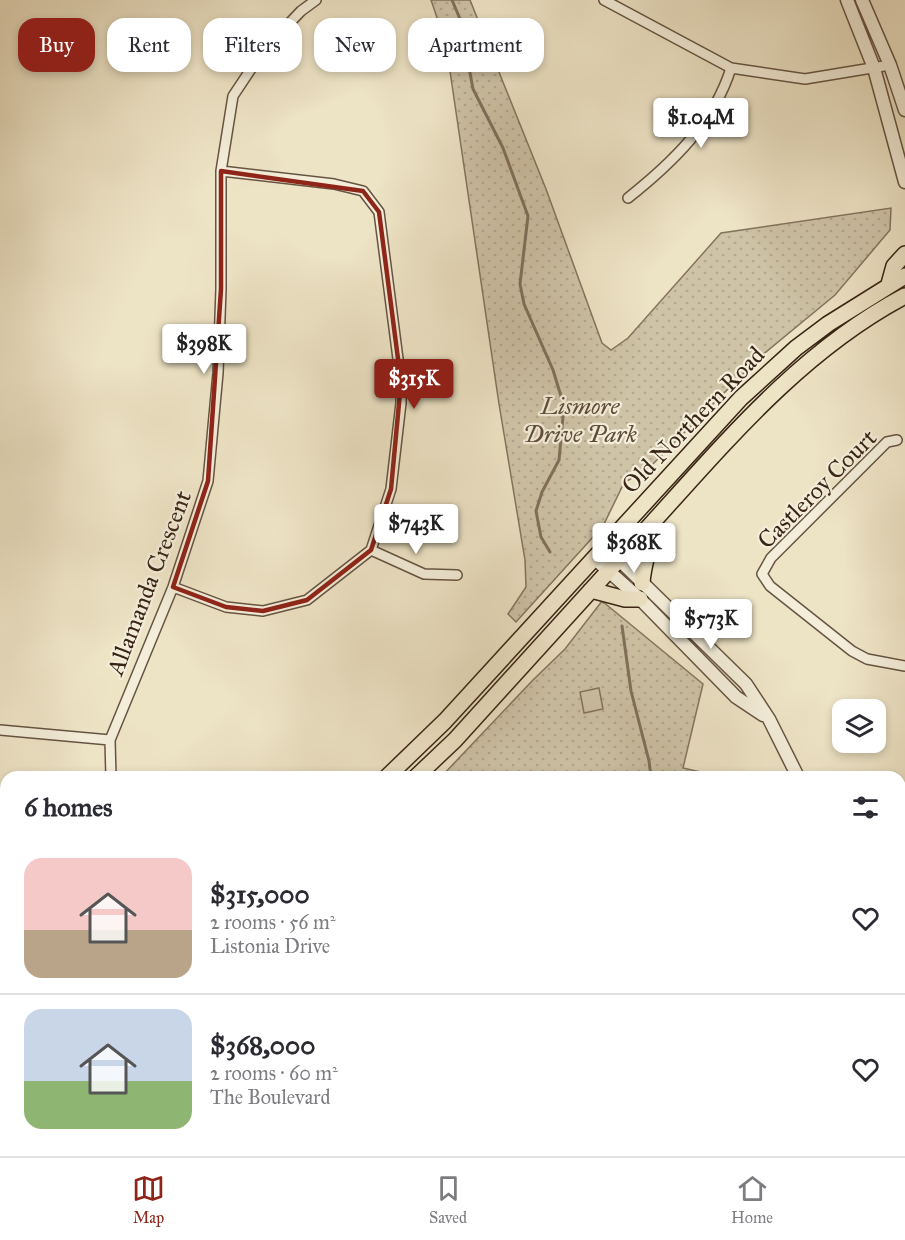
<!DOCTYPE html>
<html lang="en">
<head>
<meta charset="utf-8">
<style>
  :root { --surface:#fff; --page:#f7f7f7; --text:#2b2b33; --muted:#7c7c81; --line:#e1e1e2; --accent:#8f2418 }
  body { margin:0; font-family:"IM FELL Great Primer",serif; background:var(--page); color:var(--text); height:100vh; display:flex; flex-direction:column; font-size:22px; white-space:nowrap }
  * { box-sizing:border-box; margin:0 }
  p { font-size:20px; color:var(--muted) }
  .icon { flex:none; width:33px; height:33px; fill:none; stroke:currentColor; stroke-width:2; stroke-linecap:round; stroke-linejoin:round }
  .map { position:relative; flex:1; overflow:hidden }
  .details { position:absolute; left:0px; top:771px; width:906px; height:386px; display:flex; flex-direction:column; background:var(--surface); border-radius:18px 18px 0 0; box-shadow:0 3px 9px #0003 }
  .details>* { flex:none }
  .top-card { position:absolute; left:18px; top:18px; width:600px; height:54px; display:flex; gap:12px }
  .fabs { position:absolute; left:832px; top:699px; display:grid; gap:12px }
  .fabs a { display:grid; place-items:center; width:54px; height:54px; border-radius:12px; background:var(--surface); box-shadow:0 3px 9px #0003; font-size:30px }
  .price { position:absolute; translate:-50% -51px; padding:0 14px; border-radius:6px; background:#fff; color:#222; font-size:20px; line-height:39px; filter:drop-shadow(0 2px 3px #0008) }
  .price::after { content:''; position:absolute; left:50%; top:36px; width:18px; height:14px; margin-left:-9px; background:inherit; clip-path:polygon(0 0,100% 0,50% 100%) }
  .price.active { background:var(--accent); color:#fff }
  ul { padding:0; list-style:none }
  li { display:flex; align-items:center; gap:18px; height:150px; padding:0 24px }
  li+li { border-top:2px solid var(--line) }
  li span { display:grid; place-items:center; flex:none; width:168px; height:120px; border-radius:18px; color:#555 }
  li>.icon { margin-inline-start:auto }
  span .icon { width:72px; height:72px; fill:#fffc; stroke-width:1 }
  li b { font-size:26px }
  h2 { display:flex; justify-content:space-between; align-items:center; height:72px; padding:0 24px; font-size:26px }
  .chip { padding:0 21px; border-radius:18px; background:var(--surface); box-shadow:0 3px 9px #0003; font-size:21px; line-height:54px }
  .chip.active { background:var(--accent); color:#fff }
  .menu { display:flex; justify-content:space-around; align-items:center; height:84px; border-top:2px solid var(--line); background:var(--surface); font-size:16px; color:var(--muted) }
  .menu a { display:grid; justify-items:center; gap:3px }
  .menu .active { color:var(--accent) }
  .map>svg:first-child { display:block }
  .grass { fill:url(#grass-dots); stroke:#84745e; stroke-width:1.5 }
  .forest { fill:url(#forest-firs); stroke:#84745e; stroke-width:1.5 }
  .garden { fill:#cec3a7; stroke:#84745e; stroke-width:1.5 }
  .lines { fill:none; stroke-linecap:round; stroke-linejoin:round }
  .stream { stroke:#80705c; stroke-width:3 }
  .minor-casing { stroke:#665442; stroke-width:12 }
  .tertiary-casing { stroke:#665442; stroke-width:15 }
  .trunk-casing { stroke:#392516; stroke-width:18 }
  .minor { stroke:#f3edd9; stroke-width:9 }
  .tertiary { stroke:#f3edd9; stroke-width:12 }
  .trunk { stroke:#ede3c5; stroke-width:15 }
  .marked { fill:none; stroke:#8f2418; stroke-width:4.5; stroke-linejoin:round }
  .labels { text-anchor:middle; stroke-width:4.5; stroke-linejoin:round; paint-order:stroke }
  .park-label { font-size:24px; font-style:italic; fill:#5e4c3a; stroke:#f3edd9 }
  .street-label { font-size:24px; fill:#392516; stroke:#f3edd9 }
</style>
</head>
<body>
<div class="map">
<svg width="905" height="1156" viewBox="0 0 905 1156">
  <defs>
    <pattern id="grass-dots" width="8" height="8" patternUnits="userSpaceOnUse" patternTransform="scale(1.5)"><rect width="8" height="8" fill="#cec3a7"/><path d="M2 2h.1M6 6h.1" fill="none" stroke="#b2a78f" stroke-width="1.8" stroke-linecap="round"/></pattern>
    <pattern id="forest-firs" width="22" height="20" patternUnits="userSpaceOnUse" patternTransform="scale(1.5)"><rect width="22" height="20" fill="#cec3a7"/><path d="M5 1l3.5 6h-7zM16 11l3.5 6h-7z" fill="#b2a78f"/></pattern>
  </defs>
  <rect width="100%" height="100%" fill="#ede3c5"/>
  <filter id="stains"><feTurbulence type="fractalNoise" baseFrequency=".00333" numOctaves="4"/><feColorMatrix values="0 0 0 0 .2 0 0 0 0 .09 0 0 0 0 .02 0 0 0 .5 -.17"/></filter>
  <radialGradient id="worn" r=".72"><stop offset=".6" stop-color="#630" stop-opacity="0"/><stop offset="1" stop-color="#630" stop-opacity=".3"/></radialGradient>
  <!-- grass -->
  <path class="grass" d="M 431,0 L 470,0 L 546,189 L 602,343 L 611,350 L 628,338 L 721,233 L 891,208 L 890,230 L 835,295 L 760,357 L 652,465 L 624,483 L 603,526 L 516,622 L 508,614 L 526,587 L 525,560 L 499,404 L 446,44 Z
    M 602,601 L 703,684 L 683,768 L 722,777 L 441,777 L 533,680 L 565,649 Z
    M 594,1150 L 790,1150 L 791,1156 L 737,1153 L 736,1156 L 591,1156 Z"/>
  <!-- forest -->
  <path class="forest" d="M 6,998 L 6,1095 L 0,1093 L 0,1000 Z
    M 212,1151 L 279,1151 L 277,1156 L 232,1156 Z
    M 296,1151 L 377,1151 L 362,1156 L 300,1156 Z
    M 594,1151 L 594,1150 L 721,1151 L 685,1156 L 591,1156 Z"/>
  <!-- garden -->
  <path class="garden" d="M 599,688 L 603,709 L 584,713 L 580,692 Z"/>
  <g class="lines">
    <!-- stream -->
    <path class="stream" d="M 452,0 L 460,19 L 473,89 L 503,148 L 528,216 L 520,284 L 524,304 L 553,370 L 564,406 L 559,460 L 542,492 L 536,511 L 541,537 L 550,552
      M 622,626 L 631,691 L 649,761 L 651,777
      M 662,1156 L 666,1150"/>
    <!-- minor casing -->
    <g class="minor-casing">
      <path id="minor" d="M 604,0 L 731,68 L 805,79 L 890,65
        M 628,198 C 672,163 714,123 731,68
        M 897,440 L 887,442 L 771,558 L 762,574 L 770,586 L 852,651 L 867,659 L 905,666
        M 371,550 L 424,574 L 457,575
        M 173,587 L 226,607 L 263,611 L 307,600 L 371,550 L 391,489 L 401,403 L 401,382 L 379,212 L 363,191 L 334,184 L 221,171
        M 0,730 L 110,740
        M 111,777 L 110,740 L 173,587 L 208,481 L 218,373 L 221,289 L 221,171 L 233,96 L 263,51 L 301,11 L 316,0
        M 900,990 L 905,990
        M 0,1152 L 15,1156
        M 394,1156 L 396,1150
        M 578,1156 L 581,1150
        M 813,1156 L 814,1150"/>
    </g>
    <!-- tertiary casing -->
    <g class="tertiary-casing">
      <path id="tertiary" d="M 847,0 L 874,68 L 905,182
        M 862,0 L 890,65 L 905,110
        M 605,546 L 746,684 L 769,719 L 798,777
        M 594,558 L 640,599 L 736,697 L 763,715
        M 900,1135 L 905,1135"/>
    </g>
    <!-- trunk casing -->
    <g class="trunk-casing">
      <path id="trunk" d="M 889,284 L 894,266 L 905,254
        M 642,583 C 643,562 652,543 654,521
        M 591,590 L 625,599 L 640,599
        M 387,777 L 445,721 L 741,398 L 796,348 L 828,324 L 905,276
        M 416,777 L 455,740 C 521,667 587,595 653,522 C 729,438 803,350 905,296
        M 0,956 L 6,955
        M 0,979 L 6,977"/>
    </g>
    <!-- minor -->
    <use href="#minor" class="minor"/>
    <!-- tertiary -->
    <use href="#tertiary" class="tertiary"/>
    <!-- trunk -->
    <use href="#trunk" class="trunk"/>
  </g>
  <!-- marked area -->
  <path class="marked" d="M 221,171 L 363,191 L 379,212 L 401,382 L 391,489 L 371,550 L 307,600 L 263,611 L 226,607 L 173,587 L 208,481 L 221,289 Z"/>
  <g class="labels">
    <!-- park labels -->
    <g class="park-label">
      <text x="580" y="414">Lismore<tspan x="580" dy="28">Drive Park</tspan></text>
    </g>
    <!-- street labels -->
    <g class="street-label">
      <text transform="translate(693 420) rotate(-46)" y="8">Old Northern Road</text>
      <text transform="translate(817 489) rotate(-45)" y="8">Castleroy Court</text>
      <text transform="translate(149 583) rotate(-69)" y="8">Allamanda Crescent</text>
    </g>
  </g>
  <rect width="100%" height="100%" filter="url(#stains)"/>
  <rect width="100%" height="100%" fill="url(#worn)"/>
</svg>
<div class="fabs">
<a><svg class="icon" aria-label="layers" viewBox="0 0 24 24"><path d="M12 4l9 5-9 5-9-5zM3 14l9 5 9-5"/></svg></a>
</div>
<b class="price" style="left:701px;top:149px">$1.04M</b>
<b class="price" style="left:204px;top:375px">$398K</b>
<b class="price active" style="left:414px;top:410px">$315K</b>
<b class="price" style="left:416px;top:555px">$743K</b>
<b class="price" style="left:634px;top:574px">$368K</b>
<b class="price" style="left:711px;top:650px">$573K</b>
<div class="top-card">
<a class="chip active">Buy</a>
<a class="chip">Rent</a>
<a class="chip">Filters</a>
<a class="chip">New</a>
<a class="chip">Apartment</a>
</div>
<section class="details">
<h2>6 homes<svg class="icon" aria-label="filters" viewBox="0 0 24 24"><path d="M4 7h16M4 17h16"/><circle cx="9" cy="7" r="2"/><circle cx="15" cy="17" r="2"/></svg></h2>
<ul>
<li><span style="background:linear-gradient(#f6c9c9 60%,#b9a48a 0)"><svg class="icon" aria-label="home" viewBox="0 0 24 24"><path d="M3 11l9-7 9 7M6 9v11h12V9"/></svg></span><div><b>$315,000</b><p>2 rooms · 56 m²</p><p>Listonia Drive</p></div><svg class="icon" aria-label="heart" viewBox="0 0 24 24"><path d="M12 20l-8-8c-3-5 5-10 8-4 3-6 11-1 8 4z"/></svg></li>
<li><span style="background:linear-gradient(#c9d6e8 60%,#8fb573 0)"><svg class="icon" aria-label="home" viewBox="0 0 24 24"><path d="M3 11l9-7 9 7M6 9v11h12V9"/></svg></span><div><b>$368,000</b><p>2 rooms · 60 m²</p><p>The Boulevard</p></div><svg class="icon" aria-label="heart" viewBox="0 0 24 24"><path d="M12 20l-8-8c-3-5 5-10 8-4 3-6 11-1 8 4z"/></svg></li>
</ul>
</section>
</div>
<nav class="menu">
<a class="active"><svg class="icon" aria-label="map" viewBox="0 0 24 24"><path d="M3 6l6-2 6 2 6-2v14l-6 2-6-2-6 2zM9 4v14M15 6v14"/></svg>Map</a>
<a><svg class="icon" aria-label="saved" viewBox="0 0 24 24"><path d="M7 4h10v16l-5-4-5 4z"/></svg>Saved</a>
<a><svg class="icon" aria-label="home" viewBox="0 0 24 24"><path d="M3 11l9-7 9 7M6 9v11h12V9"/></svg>Home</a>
</nav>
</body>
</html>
